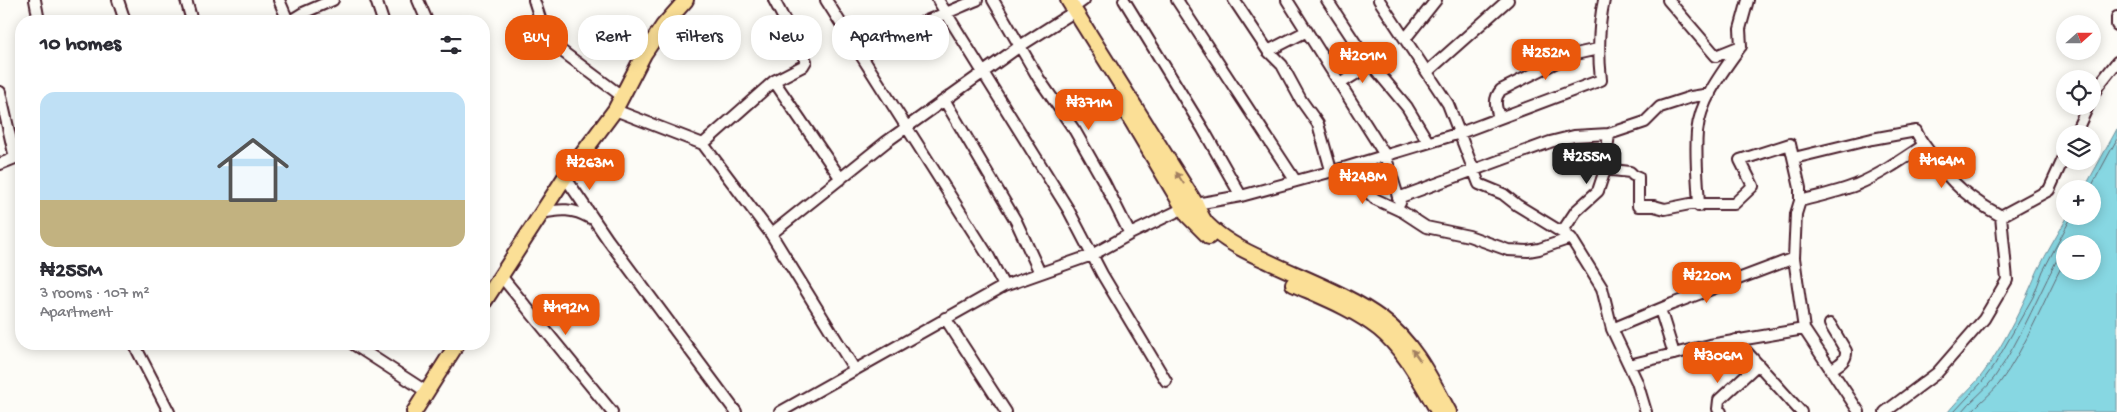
<!DOCTYPE html>
<html lang="en">
<head>
<meta charset="utf-8">
<style>
  :root { --surface:#fff; --page:#f2f2f3; --text:#2b2b33; --muted:#7c7c81; --accent:#ea580c }
  body { margin:0; font-family:"Gochi Hand",sans-serif; background:var(--page); color:var(--text); height:100vh; display:flex; flex-direction:column; font-size:19px; white-space:nowrap }
  * { box-sizing:border-box; margin:0 }
  p { font-size:16px; color:var(--muted) }
  .icon { flex:none; width:28px; height:28px; fill:none; stroke:currentColor; stroke-width:2; stroke-linecap:round; stroke-linejoin:round }
  .map { position:relative; flex:1; overflow:hidden }
  .side { position:absolute; left:15px; top:15px; width:475px; height:335px; display:flex; flex-direction:column; background:var(--surface); border-radius:20px; box-shadow:0 2px 12px #0003 }
  .side>* { flex:none }
  .hud { position:absolute; left:505px; top:15px; width:475px; height:45px; display:flex; gap:10px }
  .needle { width:32px; rotate:69deg }
  .fabs { position:absolute; left:2056px; top:15px; display:grid; gap:10px }
  .fabs a { display:grid; place-items:center; width:45px; height:45px; border-radius:50%; background:var(--surface); box-shadow:0 2px 12px #0003; font-size:25px }
  .price { position:absolute; translate:-50% -42px; padding:0 11px; border-radius:10px; background:var(--accent); color:#fff; font-size:16px; line-height:32px; filter:drop-shadow(0 1px 2px #0008) }
  .price::after { content:''; position:absolute; left:50%; top:30px; width:15px; height:11px; margin-left:-8px; background:inherit; clip-path:polygon(0 0,100% 0,50% 100%) }
  .price.current { background:#222; color:#fff }
  ul { padding:0; list-style:none }
  li { display:grid; align-content:center; gap:10px; height:265px; padding:0 25px }
  li span { display:grid; place-items:center; height:155px; border-radius:15px; color:#555 }
  li>.icon { margin-inline-start:auto }
  span .icon { width:90px; height:90px; fill:#fffc; stroke-width:1 }
  li b { font-size:21px }
  h2 { display:flex; justify-content:space-between; align-items:center; height:60px; padding:0 25px; font-size:21px }
  .pill { padding:0 18px; border-radius:20px; background:var(--surface); box-shadow:0 2px 12px #0003; font-size:18px; line-height:45px }
  .pill.current { background:var(--accent); color:#fff }
  .map>svg:first-child { display:block }
  .water { fill:#87d7e2; stroke:#6f8d99; fill-rule:evenodd }
  .lines { fill:none; stroke-linecap:round; stroke-linejoin:round }
  .shore { stroke:#626974; stroke-width:1 }
  .minor-casing { stroke:#4a1f2b; stroke-width:14 }
  .major-casing { stroke:#4a1f2b; stroke-width:18 }
  .minor { stroke:#fdfcf7; stroke-width:10 }
  .major { stroke:#fbdf96; stroke-width:14 }
  .oneway { fill:#a27f60 }
</style>
</head>
<body>
<div class="map">
<svg width="2117" height="412" viewBox="0 0 2117 412">
  <rect width="100%" height="100%" fill="#fdfcf7"/>
  <filter id="ink" filterUnits="userSpaceOnUse"><feTurbulence type="fractalNoise" baseFrequency=".02" numOctaves="2"/><feDisplacementMap in="SourceGraphic" scale="10" xChannelSelector="R" yChannelSelector="G"/><feConvolveMatrix kernelMatrix="1 2 1 2 8 2 1 2 1" color-interpolation-filters="sRGB"/></filter>
  <g filter="url(#ink)">
    <!-- water -->
    <path class="water" d="M 2117,129 L 2117,412 L 1948,412 C 1959,398 1974,386 1984,372 C 2006,341 2023,305 2038,270 C 2047,252 2058,234 2068,216 L 2092,216 L 2092,189 L 2084,189 ZM 2065,244 L 2092,244 L 2092,271 L 2065,271 Z"/>
    <g class="lines">
      <!-- shore -->
      <path class="shore" d="M 2090,189 L 2117,139
        M 1954,412 L 1982,382 L 1995,364 L 2033,297 L 2043,271 L 2072,216
        M 1962,412 C 1971,400 1985,391 1994,378 C 2023,337 2040,289 2065,245
        M 1971,412 C 1980,402 1991,394 1999,384 C 2027,346 2043,301 2065,260"/>
      <!-- minor casing -->
      <g class="minor-casing">
        <path id="minor" d="M 35,0 L 39,21
          M 118,0 L 125,21
          M 186,0 L 192,21
          M 279,0 L 288,21
          M 376,0 L 383,21
          M 418,0 L 427,21
          M 534,0 L 547,40 L 623,97
          M 826,0 L 989,257 L 1004,286
          M 938,0 L 1068,209 L 1102,274 L 1166,381
          M 993,0 L 1039,79 L 1075,131 L 1104,182 L 1130,234
          M 1124,0 L 1203,129 L 1241,196
          M 1177,0 L 1295,180
          M 1234,0 L 1268,51 L 1282,65 L 1301,100 L 1318,124 L 1331,170
          M 1287,0 L 1385,155 L 1400,203
          M 1327,0 L 1362,53 L 1407,107 L 1428,142
          M 1379,0 L 1448,104 L 1479,184 L 1503,194 L 1517,205 L 1571,238 L 1602,288 L 1612,329 L 1637,382 L 1646,412
          M 1668,0 L 1716,56 L 1741,46 L 1740,29 L 1748,0
          M 2117,17 L 2117,25
          M 290,21 L 303,13 L 333,0
          M 1405,39 L 1436,0
          M 853,44 C 897,35 936,17 977,0
          M 1268,51 L 1307,31
          M 1427,72 L 1508,0
          M 774,81 L 841,179
          M 1341,83 L 1372,64
          M 0,92 L 15,158
          M 2092,97 L 2098,86 L 2117,62
          M 945,101 L 1016,221 L 1040,273
          M 615,110 L 703,144 L 771,234 L 855,370
          M 1499,118 C 1496,107 1493,99 1501,90 L 1571,55 L 1598,49
          M 2075,134 L 2088,106
          M 703,144 L 774,81 L 803,66 L 806,61 L 774,0
          M 1794,158 L 1872,139 L 1916,131 C 1919,139 1926,147 1931,154 C 1951,184 1970,199 2001,216
          M 0,164 L 20,156
          M 1344,168 L 1375,199 L 1403,212 L 1426,227 L 1469,236 L 1508,250 L 1528,251 L 1539,249 L 1571,238
          M 1604,169 L 1630,172 L 1633,175 L 1638,177 L 1638,206 L 1654,206 L 1665,209 L 1690,204 L 1734,204 L 1753,186 L 1740,160 L 1790,144 L 1800,188 L 1800,201 L 1796,214 L 1794,258 L 1804,329 L 1859,412
          M 565,177 L 608,240 L 736,412
          M 1398,198 L 1550,142 L 1574,136 L 1609,134 L 1645,122 L 1660,107 L 1691,97 L 1710,94
          M 1800,201 C 1819,196 1838,192 1856,185 C 1880,175 1903,159 1924,145
          M 1699,206 C 1698,182 1695,156 1697,132 C 1700,100 1723,71 1741,46
          M 542,213 C 560,209 573,208 590,218
          M 1562,232 L 1576,211 L 1598,191 L 1604,173 L 1609,134
          M 771,234 L 886,142 L 1020,46 L 1069,15 L 1073,8 L 1084,0
          M 501,276 L 612,412
          M 1660,309 L 1674,354
          M 945,318 L 1006,412
          M 1612,329 L 1672,304 L 1794,258
          M 1736,340 L 1801,412
          M 134,344 L 169,412
          M 353,344 L 427,392
          M 1629,365 L 1710,345 L 1804,329
          M 1830,370 C 1838,365 1847,361 1846,351 L 1830,324
          M 780,412 L 1004,286 L 1092,255 L 1130,234 L 1184,208 L 1196,204 L 1241,196 L 1344,168 L 1460,133 L 1601,80 C 1598,52 1598,27 1604,0
          M 1721,412 L 1718,409 L 1719,400 L 1758,364
          M 1885,412 L 1937,373 L 1984,319 L 2007,280 L 2001,216 L 2049,190 L 2065,155"/>
      </g>
      <!-- major casing -->
      <g class="major-casing">
        <path id="major" d="M 1068,0 L 1196,204 C 1199,210 1202,219 1207,224 C 1223,240 1244,251 1265,260 C 1304,279 1348,294 1383,320 C 1414,343 1431,379 1449,412
          M 1124,108 L 1188,216 L 1209,237
          M 1293,284 C 1322,297 1354,309 1379,329 C 1405,350 1421,383 1438,411
          M 484,302 L 565,177 L 615,110 L 644,54 L 663,26 L 686,0
          M 414,412 L 457,344"/>
      </g>
      <!-- minor -->
      <use href="#minor" class="minor"/>
      <!-- major -->
      <use href="#major" class="major"/>
    </g>
    <!-- one-way arrows -->
    <defs><path id="oneway-solid" d="M-6-.8H1V-3.2L6.5 0L1 3.2V.8H-6Z" transform="scale(1.25)"/></defs>
    <g class="oneway">
      <use href="#oneway-solid" transform="translate(1180 178) rotate(-123)"/>
      <use href="#oneway-solid" transform="translate(1416 355) rotate(-126)"/>
    </g>
  </g>
</svg>
<div class="fabs">
<a><svg class="needle" viewBox="-14 -14 28 28"><path d="M0-13l5 13h-10z" fill="#e53935"/><path d="M0 13l5-13h-10z" fill="#7c7c81"/></svg></a>
<a><svg class="icon" aria-label="locate" viewBox="0 0 24 24"><circle cx="12" cy="12" r="6"/><path d="M12 2v4M12 18v4M2 12h4M18 12h4"/></svg></a>
<a><svg class="icon" aria-label="layers" viewBox="0 0 24 24"><path d="M12 4l9 5-9 5-9-5zM3 14l9 5 9-5"/></svg></a>
<a>+</a>
<a>−</a>
</div>
<b class="price" style="left:1546px;top:81px">₦252M</b>
<b class="price" style="left:1363px;top:84px">₦201M</b>
<b class="price" style="left:1089px;top:131px">₦371M</b>
<b class="price current" style="left:1587px;top:185px">₦255M</b>
<b class="price" style="left:1942px;top:189px">₦164M</b>
<b class="price" style="left:590px;top:191px">₦263M</b>
<b class="price" style="left:1363px;top:205px">₦248M</b>
<b class="price" style="left:1707px;top:304px">₦220M</b>
<b class="price" style="left:566px;top:336px">₦192M</b>
<b class="price" style="left:1718px;top:384px">₦306M</b>
<div class="hud">
<a class="pill current">Buy</a>
<a class="pill">Rent</a>
<a class="pill">Filters</a>
<a class="pill">New</a>
<a class="pill">Apartment</a>
</div>
<section class="side">
<h2>10 homes<svg class="icon" aria-label="filters" viewBox="0 0 24 24"><path d="M4 7h16M4 17h16"/><circle cx="9" cy="7" r="2"/><circle cx="15" cy="17" r="2"/></svg></h2>
<ul>
<li><span style="background:linear-gradient(#bfe0f5 70%,#c2b280 0)"><svg class="icon" aria-label="home" viewBox="0 0 24 24"><path d="M3 11l9-7 9 7M6 9v11h12V9"/></svg></span><div><b>₦255M</b><p>3 rooms · 107 m²</p><p>Apartment</p></div></li>
</ul>
</section>
</div>
</body>
</html>
